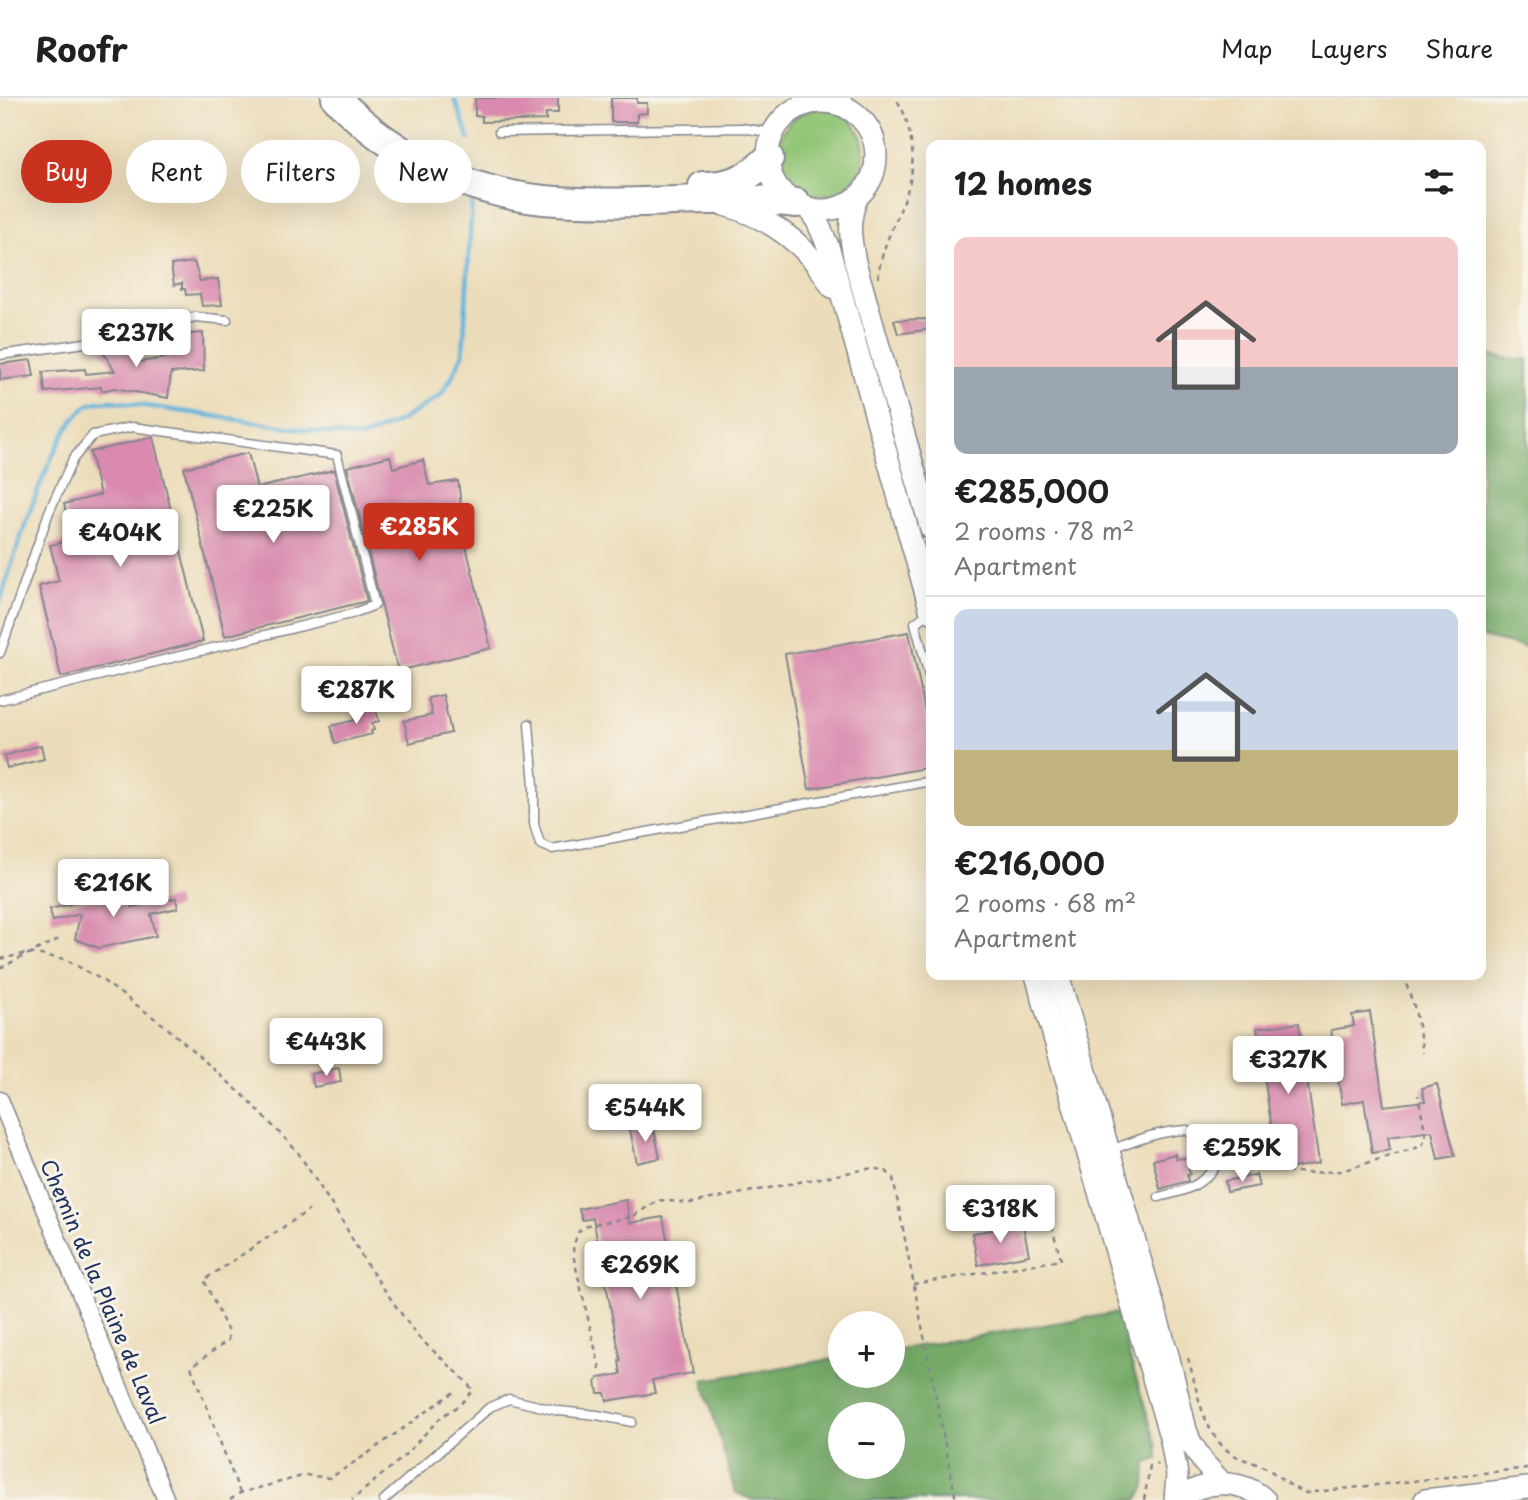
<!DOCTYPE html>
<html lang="en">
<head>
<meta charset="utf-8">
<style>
  :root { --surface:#fff; --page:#f6f6f6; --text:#202124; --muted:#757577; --line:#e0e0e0; --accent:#c8321e }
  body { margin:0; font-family:"Playpen Sans",sans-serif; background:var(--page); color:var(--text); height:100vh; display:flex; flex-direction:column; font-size:26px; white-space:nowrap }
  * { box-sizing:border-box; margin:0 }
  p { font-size:23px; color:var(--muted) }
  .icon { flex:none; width:38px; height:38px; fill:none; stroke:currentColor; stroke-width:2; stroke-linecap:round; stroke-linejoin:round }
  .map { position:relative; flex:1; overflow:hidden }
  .panel { position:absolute; left:926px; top:42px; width:560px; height:840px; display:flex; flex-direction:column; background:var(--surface); border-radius:14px; box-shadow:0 7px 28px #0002 }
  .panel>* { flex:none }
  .guide { position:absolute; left:21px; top:42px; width:665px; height:63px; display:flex; gap:14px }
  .tools { position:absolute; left:828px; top:1213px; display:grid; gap:14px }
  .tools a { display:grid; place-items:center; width:77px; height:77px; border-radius:50%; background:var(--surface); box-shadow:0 7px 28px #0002; font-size:35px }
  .price { position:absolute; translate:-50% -60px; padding:0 16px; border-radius:7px; background:#fff; color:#222; font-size:23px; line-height:46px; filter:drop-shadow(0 2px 4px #0008) }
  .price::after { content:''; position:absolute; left:50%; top:42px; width:21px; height:16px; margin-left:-10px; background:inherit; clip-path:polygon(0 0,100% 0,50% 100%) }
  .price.on { background:var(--accent); color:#fff }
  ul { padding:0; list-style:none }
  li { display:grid; align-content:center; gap:14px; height:371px; padding:0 28px }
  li+li { border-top:2px solid var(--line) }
  li span { display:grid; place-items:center; height:217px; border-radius:14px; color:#555 }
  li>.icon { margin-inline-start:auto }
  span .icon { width:126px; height:126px; fill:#fffc; stroke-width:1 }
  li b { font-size:30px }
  h2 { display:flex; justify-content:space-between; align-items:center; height:84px; padding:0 28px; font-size:30px }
  .pill { padding:0 24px; border-radius:32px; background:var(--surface); box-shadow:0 7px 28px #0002; font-size:24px; line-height:63px }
  .pill.on { background:var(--accent); color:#fff }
  header { display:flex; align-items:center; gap:42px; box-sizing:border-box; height:98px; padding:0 35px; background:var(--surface); border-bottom:2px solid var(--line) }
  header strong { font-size:33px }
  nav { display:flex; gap:38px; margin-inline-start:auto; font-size:24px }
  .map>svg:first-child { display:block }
  .green { fill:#92c576; stroke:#567a6a; stroke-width:2 }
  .forest { fill:#75aa67; stroke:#486c62; stroke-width:2; fill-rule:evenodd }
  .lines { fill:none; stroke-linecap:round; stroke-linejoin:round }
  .stream { stroke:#61b3dc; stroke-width:4.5 }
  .building { fill:#d98aae }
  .lane-casing { stroke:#84868c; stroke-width:11 }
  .street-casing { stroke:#84868c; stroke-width:19 }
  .secondary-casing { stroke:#84868c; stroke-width:24 }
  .highway-casing { stroke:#84868c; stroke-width:32 }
  .path { stroke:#84868c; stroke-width:2.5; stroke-dasharray:5 5; stroke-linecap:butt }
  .lane { stroke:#fff; stroke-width:8 }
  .street { stroke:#fff; stroke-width:16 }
  .secondary { stroke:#fff; stroke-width:21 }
  .highway { stroke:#fff; stroke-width:28 }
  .labels { text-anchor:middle; stroke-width:6; stroke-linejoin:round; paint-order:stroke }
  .street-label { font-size:21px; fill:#1b2f5e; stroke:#f7f3e8 }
</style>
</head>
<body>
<header>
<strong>Roofr</strong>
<nav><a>Map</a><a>Layers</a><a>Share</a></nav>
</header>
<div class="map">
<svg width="1528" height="1402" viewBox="0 0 1528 1402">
  <rect width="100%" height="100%" fill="#f7f3e8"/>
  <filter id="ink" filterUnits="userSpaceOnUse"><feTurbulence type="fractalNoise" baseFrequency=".0143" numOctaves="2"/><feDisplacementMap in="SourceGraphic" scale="14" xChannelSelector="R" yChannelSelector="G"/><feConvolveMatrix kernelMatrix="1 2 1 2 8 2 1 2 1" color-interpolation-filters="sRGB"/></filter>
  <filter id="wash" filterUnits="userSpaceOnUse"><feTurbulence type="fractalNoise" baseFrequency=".00686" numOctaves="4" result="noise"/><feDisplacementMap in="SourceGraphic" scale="28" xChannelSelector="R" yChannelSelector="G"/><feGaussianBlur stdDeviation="1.57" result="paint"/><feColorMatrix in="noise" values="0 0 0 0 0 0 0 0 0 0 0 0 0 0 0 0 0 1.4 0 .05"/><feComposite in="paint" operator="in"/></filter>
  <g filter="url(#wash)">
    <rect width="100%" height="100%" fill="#ecddba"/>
    <!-- green -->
    <path class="green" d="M778 54a43 43 0 1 1 86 0a43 43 0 1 1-86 0Z"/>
    <!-- forest -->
    <path class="forest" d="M 1481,255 L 1515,262 L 1528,261 L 1528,550 L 1481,539 Z
      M 1116,1215 L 1157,1348 L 1158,1361 L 1146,1365 L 1145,1389 L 1137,1402 L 753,1402 L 735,1394 L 703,1282 L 840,1260 L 840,1278 L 892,1278 L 893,1252 ZM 840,1316 L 892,1316 L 892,1368 L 840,1368 Z"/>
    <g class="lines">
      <!-- stream -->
      <path class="stream" d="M 454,0 L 469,41
        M 0,504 C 12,464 54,323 91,306 C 96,303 106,304 112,303 L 362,340 L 400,323 L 440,298 L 451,281 L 463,256 L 472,103"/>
    </g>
    <g id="blocks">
      <!-- building -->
      <path class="building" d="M 475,0 L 558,0 L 558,15 L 546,15 L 546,22 L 482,24 L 482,18 L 475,18 Z
        M 611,0 L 637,0 L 637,5 L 647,5 L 647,15 L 637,16 L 637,24 L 611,24 Z
        M 194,164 L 200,183 L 218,181 L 222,207 L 202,208 L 200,196 L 186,197 L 185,191 L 182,191 L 182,185 L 174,187 L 171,167 Z
        M 931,221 L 931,231 L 898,236 L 894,222 Z
        M 203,235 L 204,273 L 171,275 L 168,300 L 114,290 L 102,293 L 101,289 L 45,294 L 43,274 L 85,271 L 86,276 L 115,273 L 101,251 L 136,247 L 139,264 L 166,260 L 164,238 Z
        M 31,262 L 34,278 L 0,282 L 0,266 Z
        M 153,339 L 203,543 L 61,579 L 39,488 L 59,483 L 50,447 L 73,442 L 64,406 L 100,397 L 90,354 Z
        M 248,355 L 257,390 L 334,372 L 367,503 L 225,538 L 184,370 Z
        M 390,358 L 393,370 L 423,362 L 429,387 L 458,383 L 461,407 L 456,407 L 491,550 L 398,573 L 347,369 Z
        M 909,534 L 931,642 L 931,669 L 809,691 L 785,556 Z
        M 443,597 L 451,635 L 409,645 L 404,623 L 432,617 L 428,600 Z
        M 375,608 L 379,623 L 372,625 L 374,632 L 371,633 L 372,636 L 335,645 L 331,628 L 355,622 L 354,618 L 362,616 L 360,612 Z
        M 41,647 L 44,661 L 7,670 L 4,658 Z
        M 128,792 L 132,809 L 176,800 L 178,810 L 151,816 L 156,838 L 99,850 L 75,841 L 80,816 L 52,823 L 50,811 Z
        M 1370,914 L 1384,1008 L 1425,1003 L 1422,990 L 1437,986 L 1455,1058 L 1438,1061 L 1432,1033 L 1388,1039 L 1390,1052 L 1372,1055 L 1364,1002 L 1342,1006 L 1331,932 L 1354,928 L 1352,917 Z
        M 1299,925 L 1319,1065 L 1278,1073 L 1257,930 Z
        M 339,970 L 341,984 L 314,989 L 311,976 Z
        M 653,1027 L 660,1060 L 637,1065 L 630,1032 Z
        M 1175,1056 L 1176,1061 L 1186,1060 L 1190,1076 L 1187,1077 L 1188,1083 L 1160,1091 L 1153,1062 Z
        M 1256,1077 L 1259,1088 L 1227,1094 L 1225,1083 Z
        M 626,1102 L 630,1125 L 663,1119 L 693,1275 L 652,1282 L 655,1295 L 607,1303 L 605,1295 L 598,1295 L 596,1283 L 598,1282 L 598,1280 L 621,1276 L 619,1263 L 621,1263 L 593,1120 L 582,1122 L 579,1111 Z
        M 1023,1127 L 1029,1157 L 978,1167 L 972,1135 Z"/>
    </g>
  </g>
  <g filter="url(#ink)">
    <use href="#blocks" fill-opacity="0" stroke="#84868c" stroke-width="2"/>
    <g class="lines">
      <!-- lane casing -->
      <g class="lane-casing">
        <path id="lane" d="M 499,34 L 742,30 L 774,35
          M 0,257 L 113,241 L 159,226 L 196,219 L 227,222
          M 929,514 L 915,525 L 931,585
          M 0,555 L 49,414 L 73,361 L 93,337 L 132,329 L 337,357 L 375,507 L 351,516 L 0,602
          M 529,626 L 534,688 L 534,726 L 540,746 L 552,751 L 931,683
          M 1111,1052 C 1137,1042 1159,1033 1187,1032 L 1205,1047 L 1217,1067 C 1198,1090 1187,1092 1159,1099
          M 384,1402 L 490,1309 L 509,1301 L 559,1313 L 597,1317 L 632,1324"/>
      </g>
      <!-- street casing -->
      <g class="street-casing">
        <path id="street" d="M 0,1002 L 166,1402"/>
      </g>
      <!-- secondary casing -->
      <g class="secondary-casing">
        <path id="secondary" d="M768 58a54 54 0 1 1 108 0a54 54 0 1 1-108 0Z
          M 858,98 C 847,122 850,139 855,164 L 931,431
          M 724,107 C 770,119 809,148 832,189
          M 807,109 L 817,123 L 828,148 L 931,514
          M 1036,877 L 1171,1342 L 1177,1377 L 1175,1402
          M 1058,877 L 1169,1261 L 1186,1332 L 1191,1345 L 1204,1365 L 1222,1385
          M 1178,1402 C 1202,1382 1240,1379 1265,1402
          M 1425,1402 L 1528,1390"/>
      </g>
      <!-- highway casing -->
      <g class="highway-casing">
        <path id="highway" d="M 336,0 C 394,60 473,98 557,103 C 636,109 717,96 796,105
          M 703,88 C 731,88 749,80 769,60"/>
      </g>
      <!-- path -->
      <path class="path" d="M 878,180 C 884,122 926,95 908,29 C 906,19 902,9 895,0
        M 0,861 L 28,855 L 65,861 L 102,882 L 164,927 L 243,997 L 297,1053 L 344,1126 L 365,1164 L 417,1238 L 460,1277 L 473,1292 L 460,1307 L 442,1318 L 402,1360 L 352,1402
        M 0,870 L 61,840
        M 1403,877 L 1415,911 L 1423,955
        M 1227,1068 L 1308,1075 L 1341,1073 L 1422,1048 L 1426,1038 L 1418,997
        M 913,1186 L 1061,1162 L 1051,1125
        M 1188,1260 C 1198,1293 1202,1338 1234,1357 C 1243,1362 1254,1364 1264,1369 C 1279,1377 1290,1390 1306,1395 L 1528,1370
        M 600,1271 L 574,1161 L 573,1148 L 579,1133 L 589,1127 L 632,1119 L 658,1102 L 691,1105 L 872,1070 L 886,1073 L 893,1080 L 956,1402
        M 240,1395 L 191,1269 L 228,1242 L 229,1236 L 204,1182 L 309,1112
        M 230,1402 L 240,1395 L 306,1377 L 330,1380 L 367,1356 L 454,1294
        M 1144,1402 L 1150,1368 L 1158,1366"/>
      <!-- lane -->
      <use href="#lane" class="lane"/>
      <!-- street -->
      <use href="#street" class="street"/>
      <!-- secondary -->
      <use href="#secondary" class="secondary"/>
      <!-- highway -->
      <use href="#highway" class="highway"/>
    </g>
  </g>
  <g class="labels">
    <!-- street labels -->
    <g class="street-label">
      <text transform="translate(102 1194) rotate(67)" y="7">Chemin de la Plaine de Laval</text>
    </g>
  </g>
</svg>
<div class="tools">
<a>+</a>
<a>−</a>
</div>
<b class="price" style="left:136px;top:271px">€237K</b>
<b class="price" style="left:273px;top:447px">€225K</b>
<b class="price on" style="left:419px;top:465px">€285K</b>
<b class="price" style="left:120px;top:471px">€404K</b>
<b class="price" style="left:356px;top:628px">€287K</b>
<b class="price" style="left:113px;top:821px">€216K</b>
<b class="price" style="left:326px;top:980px">€443K</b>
<b class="price" style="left:1288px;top:998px">€327K</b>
<b class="price" style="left:645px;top:1046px">€544K</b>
<b class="price" style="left:1242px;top:1086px">€259K</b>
<b class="price" style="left:1000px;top:1147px">€318K</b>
<b class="price" style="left:640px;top:1203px">€269K</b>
<div class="guide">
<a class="pill on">Buy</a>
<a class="pill">Rent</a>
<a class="pill">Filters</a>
<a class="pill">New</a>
</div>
<section class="panel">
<h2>12 homes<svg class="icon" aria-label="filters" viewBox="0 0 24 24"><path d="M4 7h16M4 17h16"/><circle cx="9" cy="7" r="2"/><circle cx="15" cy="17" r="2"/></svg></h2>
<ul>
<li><span style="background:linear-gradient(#f6c9c9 60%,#9aa5b1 0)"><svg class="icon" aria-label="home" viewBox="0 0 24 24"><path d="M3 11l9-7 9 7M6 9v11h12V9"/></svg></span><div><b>€285,000</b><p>2 rooms · 78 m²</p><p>Apartment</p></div></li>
<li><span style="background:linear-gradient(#c9d6e8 65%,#c2b280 0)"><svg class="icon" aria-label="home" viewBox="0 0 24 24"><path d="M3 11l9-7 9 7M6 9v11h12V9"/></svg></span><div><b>€216,000</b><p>2 rooms · 68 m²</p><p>Apartment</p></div></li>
</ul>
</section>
</div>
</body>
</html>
